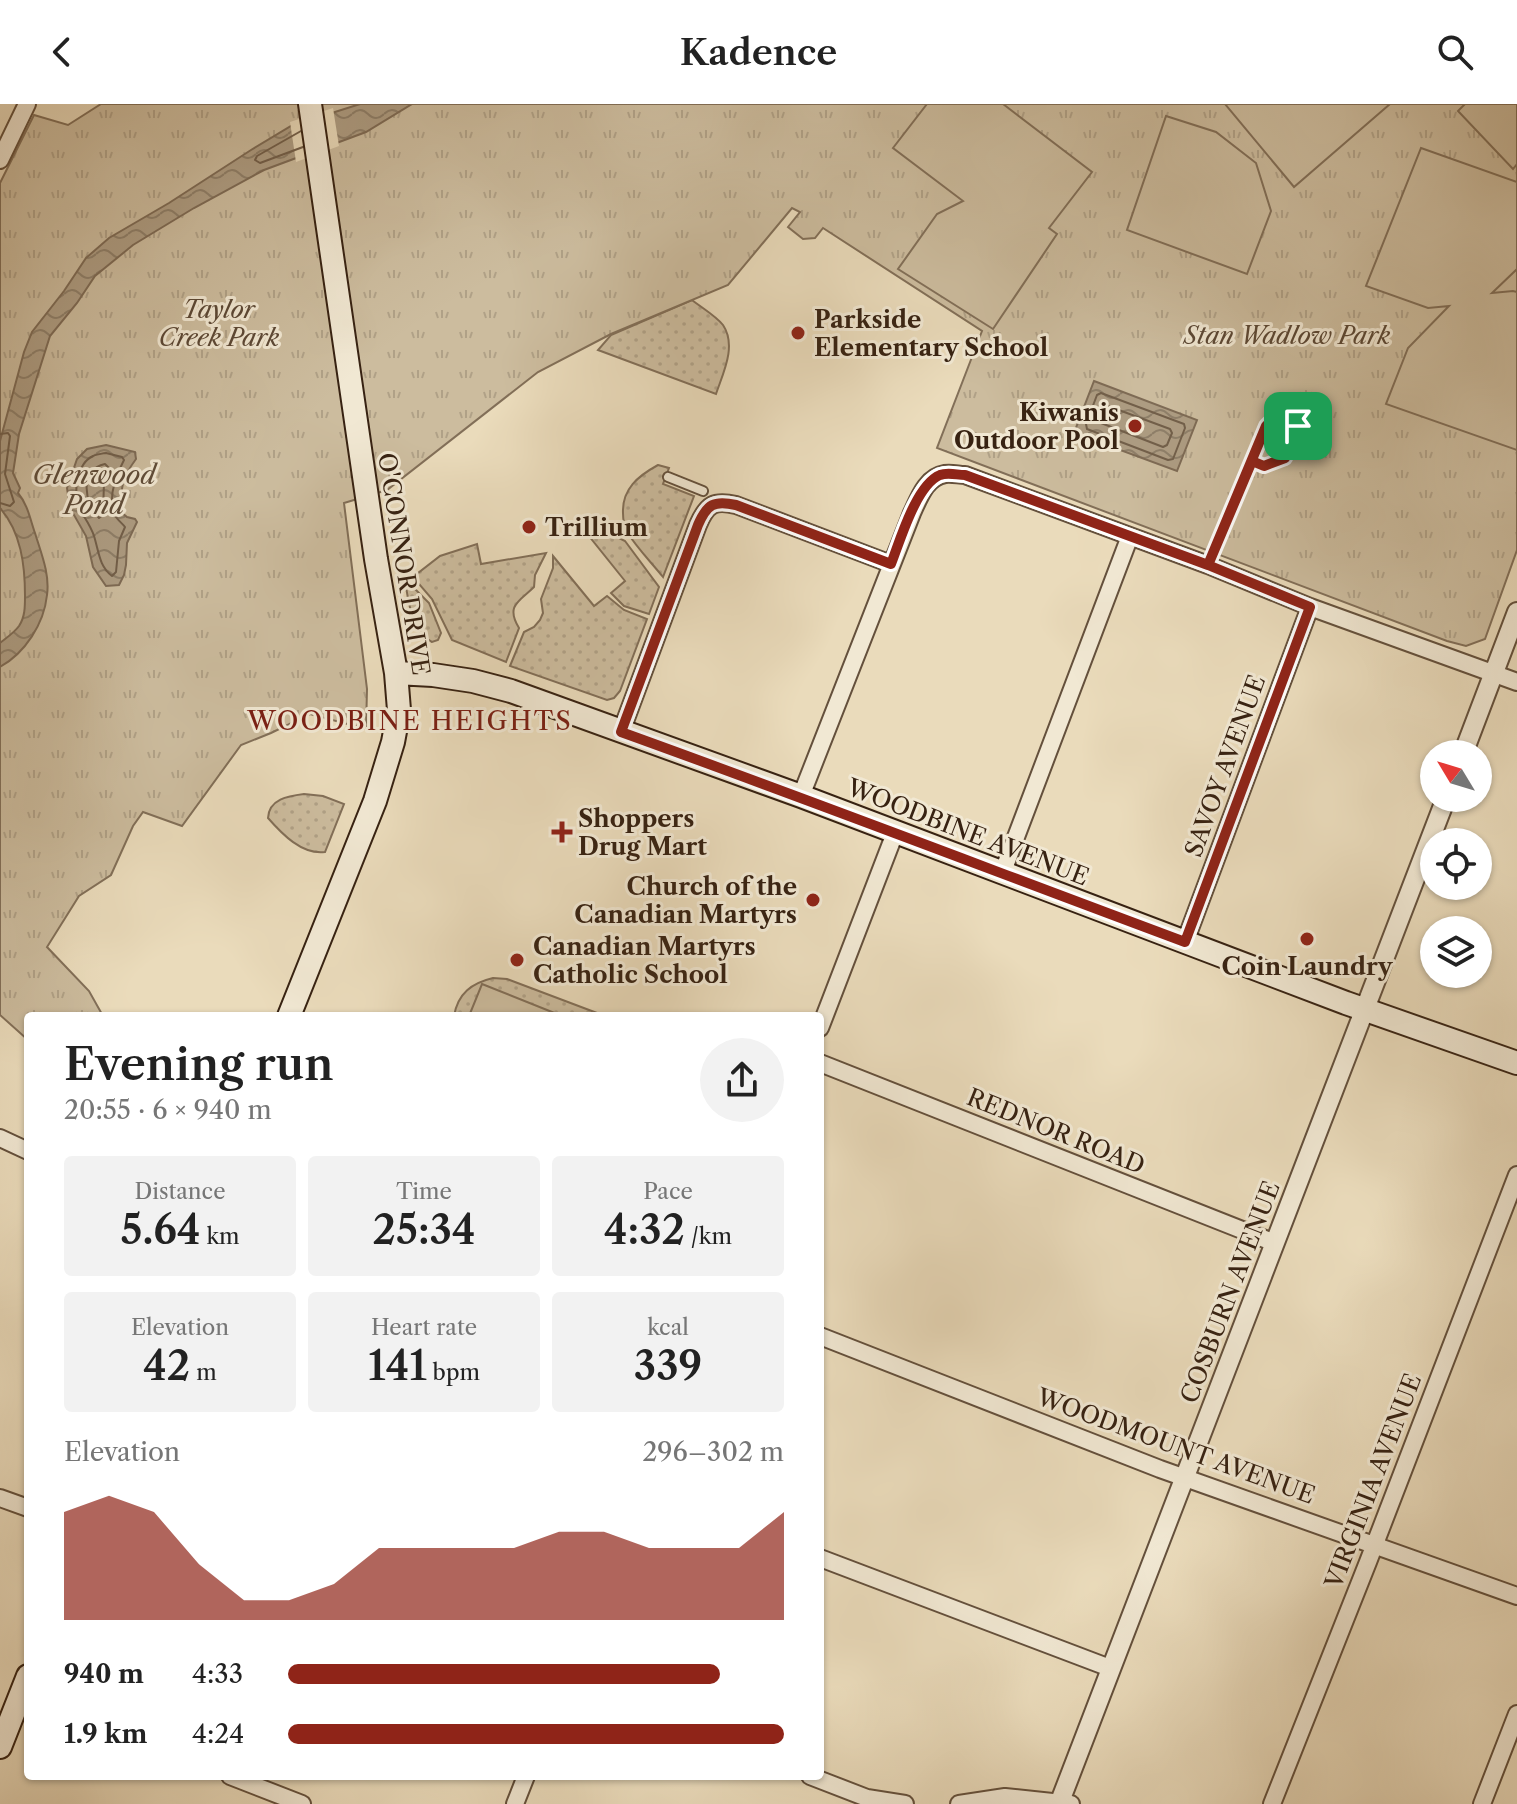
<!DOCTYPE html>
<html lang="en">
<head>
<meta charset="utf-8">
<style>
  body { margin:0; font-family:"Libre Caslon Text",serif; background:#f2f2f2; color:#222; height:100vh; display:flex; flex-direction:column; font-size:30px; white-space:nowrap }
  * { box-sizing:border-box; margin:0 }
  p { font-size:26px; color:#767676 }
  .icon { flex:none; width:44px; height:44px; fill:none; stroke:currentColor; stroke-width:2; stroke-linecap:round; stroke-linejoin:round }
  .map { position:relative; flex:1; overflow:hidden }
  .details { position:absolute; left:24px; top:908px; width:800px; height:768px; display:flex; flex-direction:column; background:#fff; border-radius:8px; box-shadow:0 2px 6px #0004 }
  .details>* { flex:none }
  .needle { width:52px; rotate:308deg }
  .fabs { position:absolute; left:1420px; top:636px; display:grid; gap:16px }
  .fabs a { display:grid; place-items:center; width:72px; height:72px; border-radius:50%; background:#fff; box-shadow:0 2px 6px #0004; font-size:40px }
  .pin { position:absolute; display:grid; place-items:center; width:68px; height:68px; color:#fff; margin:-34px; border-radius:16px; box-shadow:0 4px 12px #0006 }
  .round { display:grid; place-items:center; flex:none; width:84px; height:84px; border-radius:42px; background:#f2f2f2 }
  .summary { display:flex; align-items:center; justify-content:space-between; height:136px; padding:0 40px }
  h1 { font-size:44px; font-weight:600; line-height:60px }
  .metrics { display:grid; grid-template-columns:repeat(3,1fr); gap:12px; height:136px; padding:8px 40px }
  .metrics div { display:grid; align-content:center; border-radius:8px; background:#f2f2f2; text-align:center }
  .metrics b { font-size:40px; font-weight:600 }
  .metrics small { font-size:22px; font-weight:400 }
  .metrics p { font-size:22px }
  .chart { height:224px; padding:16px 40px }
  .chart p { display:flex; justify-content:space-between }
  .chart svg { width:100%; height:144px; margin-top:8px; fill:#8f2418; opacity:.7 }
  ul { padding:0 40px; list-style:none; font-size:26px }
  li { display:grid; grid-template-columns:128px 96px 1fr; align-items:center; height:60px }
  li i { height:20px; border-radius:10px; background:#8f2418 }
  header { display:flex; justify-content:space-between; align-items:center; height:104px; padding:0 40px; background:#fff; font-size:36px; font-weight:600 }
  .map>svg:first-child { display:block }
  .grass { fill:url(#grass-dots); stroke:#826f58; stroke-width:2 }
  .park { fill:url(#park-tufts); stroke:#826f58; stroke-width:2 }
  .pitch { fill:#ccbc9e; stroke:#826f58; stroke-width:2 }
  .water { fill:url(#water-waves); stroke:#7e6b55; stroke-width:2 }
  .pier { fill:#eadbbb }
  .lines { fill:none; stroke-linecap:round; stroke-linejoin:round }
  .shore { stroke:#725f4a; stroke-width:2 }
  .service-casing { stroke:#64503c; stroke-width:12 }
  .minor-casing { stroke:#64503c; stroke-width:20 }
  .tertiary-casing { stroke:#64503c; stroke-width:22 }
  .secondary-casing { stroke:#372212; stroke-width:26 }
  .service { stroke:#f1e8d3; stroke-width:8 }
  .minor { stroke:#f1e8d3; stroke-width:16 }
  .tertiary { stroke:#f1e8d3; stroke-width:18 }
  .secondary { stroke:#f1e8d3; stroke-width:22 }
  .route-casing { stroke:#fff; stroke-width:16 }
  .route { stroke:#8f2418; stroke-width:10 }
  .poi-dot { fill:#8f2418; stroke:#f1e8d3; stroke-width:3 }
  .labels { text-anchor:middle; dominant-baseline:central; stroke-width:6; stroke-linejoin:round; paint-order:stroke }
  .park-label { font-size:24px; font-style:italic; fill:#5c4835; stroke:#f1e8d3 }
  .poi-label { font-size:24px; font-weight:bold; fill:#372212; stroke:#f1e8d3; text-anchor:start }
  .street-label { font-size:24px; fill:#372212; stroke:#f1e8d3 }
  .water-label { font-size:26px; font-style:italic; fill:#604d39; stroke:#f1e8d3 }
  .neighbourhood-label { font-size:26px; letter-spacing:2px; fill:#7a1f14; stroke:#f1e8d3 }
</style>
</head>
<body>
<header><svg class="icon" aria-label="back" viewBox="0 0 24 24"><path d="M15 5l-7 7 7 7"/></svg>Kadence<svg class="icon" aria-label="search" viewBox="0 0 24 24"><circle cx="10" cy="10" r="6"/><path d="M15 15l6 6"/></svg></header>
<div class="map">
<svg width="1517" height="1700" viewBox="0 0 1517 1700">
  <defs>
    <pattern id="grass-dots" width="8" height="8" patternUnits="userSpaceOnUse" patternTransform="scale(2)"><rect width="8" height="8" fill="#ccbc9e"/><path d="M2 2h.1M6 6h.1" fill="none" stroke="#b0a187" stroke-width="1.8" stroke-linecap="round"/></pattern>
    <pattern id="park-tufts" width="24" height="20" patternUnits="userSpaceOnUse" patternTransform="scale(2)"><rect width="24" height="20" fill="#ccbc9e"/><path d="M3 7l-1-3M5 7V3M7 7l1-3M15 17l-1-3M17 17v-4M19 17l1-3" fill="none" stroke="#b0a187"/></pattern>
    <pattern id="water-waves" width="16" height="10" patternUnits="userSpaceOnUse" patternTransform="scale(2)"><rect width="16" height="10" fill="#ad9c82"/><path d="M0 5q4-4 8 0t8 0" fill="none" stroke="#8e7f69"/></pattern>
  </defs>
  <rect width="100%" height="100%" fill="#eadbbb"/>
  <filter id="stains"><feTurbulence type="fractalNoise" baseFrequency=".0025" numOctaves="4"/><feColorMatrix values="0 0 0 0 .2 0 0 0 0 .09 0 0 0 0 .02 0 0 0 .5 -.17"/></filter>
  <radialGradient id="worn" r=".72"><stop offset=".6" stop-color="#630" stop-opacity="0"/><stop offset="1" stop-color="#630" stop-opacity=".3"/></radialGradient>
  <path class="grass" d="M692,196C702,204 716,212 723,221C737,242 723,269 716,290L598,246L611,231Z
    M658,361L669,364L663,380L694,392L663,473C651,458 637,444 627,428C624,422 623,416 623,409C622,385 638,372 658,361Z
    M585,427L613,431L625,437L659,483L649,510L624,502L611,489L625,477Z
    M477,440L481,460L546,449L535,471L534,483C520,497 505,501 519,524L506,558L452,536L432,495L413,473L440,452Z
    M553,452L594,502L607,492L624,506L647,515L620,587L614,594L607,596L510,562L524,528L534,523L540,516L543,509L541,495L553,464Z
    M410,480L429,499L441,529L438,536L432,538C413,529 409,501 406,483Z
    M304,690L323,692L344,700L325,748C302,751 282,730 268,714C269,695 288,692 304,690Z
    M493,874L507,875L605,912H454C458,889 472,879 493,874Z"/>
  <path class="park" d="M101,0H1517V446L1485,535L1466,542L1447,537L937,344L982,227L823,124L815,134L803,135L788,123L800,108L792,104L728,181L611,230L538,268L387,386L344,399L367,585L366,625L310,610L271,629L241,641L182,722L143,708L133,722L111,771L79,792L47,843L89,887L103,912H28V936L0,911V79L34,11L68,21Z"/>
  <path class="pitch" d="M927,0H1003L1092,68L1049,124L1057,130L993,225L898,165L937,110L963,97L893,44Z
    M1225,0H1390L1294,83Z
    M1465,0H1517V60L1513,65L1458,7Z
    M1166,12L1216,28L1256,59L1271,107L1247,170L1127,126Z
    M1421,44L1517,78V165L1492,189L1513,187L1517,188V346L1386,300L1408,244L1449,202L1428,204L1366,182Z
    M482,880L562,912H469Z"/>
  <path class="water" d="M360,0H412L366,28L264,66L194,104L133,141L95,172L77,199L50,232L19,330L13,369L20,384L18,389C28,401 30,415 35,429C41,449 50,470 47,491C44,520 25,549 0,563V539C6,534 14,529 19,522C25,513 25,503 25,492C25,461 21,428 0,404V337L24,248L32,228L64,187L86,154L109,134L169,99L251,46L291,22Z
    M1094,277L1197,316L1177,367L1074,329Z
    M106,341L135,348L136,355C121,375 121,384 121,408L127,413L135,415L137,418L127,439L126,461L124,471L119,481L106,482L93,463L86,432L70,404L67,384L77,355L87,345Z"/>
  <path class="pier" d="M333,4L339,42L296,58L290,18Z"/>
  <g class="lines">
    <path class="shore" d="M301,27L257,52L255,56L260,59L303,43
      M1101,289L1184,320L1185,324L1173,355L1168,356L1087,325L1086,320L1097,291Z
      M1108,302L1170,325L1172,329L1167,341L1163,343L1101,319L1099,315L1103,304Z
      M0,330L8,329L10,332L5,370L14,398L10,402L0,399
      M106,349L122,353L124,356C116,371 109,390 113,408C115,414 122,419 125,423L119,437L116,468L112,472C99,462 99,448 94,432C91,422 84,413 79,404C73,389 77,359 93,352C94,351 105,349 106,349Z
      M105,360L109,364L104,378L103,411L99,414C84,400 79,365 105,360Z"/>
    <g class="service-casing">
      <path id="service" d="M668,373L703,387
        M1208,461L1266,322L1274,314L1287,313L1298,322L1293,338L1285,354L1264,362L1252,357"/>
    </g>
    <g class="minor-casing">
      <path id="minor" d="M0,56L27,0
        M621,628L698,421C707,400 714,396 736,401L891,460
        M801,692L912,409C919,394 926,373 945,370C952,369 959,371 965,371L1208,461L1310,503L1517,578
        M1002,770L1130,432
        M1185,838L1310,503
        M820,924L895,729
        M820,959L1275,1139
        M0,1034L28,1047
        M820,1232L1160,1365L1517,1492
        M0,1394L28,1404
        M820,1454L1110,1564
        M230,1672L302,1700
        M810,1672L867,1694L905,1700
        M515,1700L526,1672
        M959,1700L1005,1693L1071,1700
        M1272,1700L1368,1458L1517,1071
        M1482,1700L1517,1610"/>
    </g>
    <g class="tertiary-casing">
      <path id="tertiary" d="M1463,650L1517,508
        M1059,1700L1446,694"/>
    </g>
    <g class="secondary-casing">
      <path id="secondary" d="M396,569L433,571L473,577L511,587L801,692L1346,899L1517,959
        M289,912L375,697L393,638L399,606L396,569L376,455L310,0
        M0,1643L28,1572"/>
    </g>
    <use href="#service" class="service"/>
    <use href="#minor" class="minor"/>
    <use href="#tertiary" class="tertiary"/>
    <use href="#secondary" class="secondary"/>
  </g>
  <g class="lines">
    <g class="route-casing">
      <path id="route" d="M1298,322L1293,338L1285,354L1264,362L1252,357L1208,461L965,371C957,371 948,368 940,371C916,381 900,437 891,460L736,401C714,396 707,400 698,421L621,628C810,696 997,768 1185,838L1310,503L1208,461L1266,322L1274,314L1287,313L1298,322"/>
    </g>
    <use href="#route" class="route"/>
  </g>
  <g class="poi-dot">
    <circle cx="798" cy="229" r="8"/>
    <circle cx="1135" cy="322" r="8"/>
    <circle cx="529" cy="423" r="8"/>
    <path d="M558 716h8v8h8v8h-8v8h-8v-8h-8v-8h8z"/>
    <circle cx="813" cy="796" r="8"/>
    <circle cx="1307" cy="835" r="8"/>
    <circle cx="517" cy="856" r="8"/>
  </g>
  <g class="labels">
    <g class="park-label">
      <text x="219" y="205">Taylor<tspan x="219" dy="28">Creek Park</tspan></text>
      <text x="1287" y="231">Stan Wadlow Park</text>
    </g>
    <g class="poi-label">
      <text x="814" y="215">Parkside<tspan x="814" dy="28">Elementary School</tspan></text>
      <text x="1119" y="308" text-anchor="end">Kiwanis<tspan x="1119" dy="28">Outdoor Pool</tspan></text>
      <text x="545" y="423">Trillium</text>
      <text x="578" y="714">Shoppers<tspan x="578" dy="28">Drug Mart</tspan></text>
      <text x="797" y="782" text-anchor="end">Church of the<tspan x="797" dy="28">Canadian Martyrs</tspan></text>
      <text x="533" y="842">Canadian Martyrs<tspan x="533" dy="28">Catholic School</tspan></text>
      <text x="1307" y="862" text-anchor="middle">Coin Laundry</text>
    </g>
    <g class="street-label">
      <text transform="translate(404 460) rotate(81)">O'CONNOR DRIVE</text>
      <text transform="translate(1225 662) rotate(-70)">SAVOY AVENUE</text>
      <text transform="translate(968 728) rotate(21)">WOODBINE AVENUE</text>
      <text transform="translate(1056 1027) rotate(22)">REDNOR ROAD</text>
      <text transform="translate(1230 1188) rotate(-69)">COSBURN AVENUE</text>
      <text transform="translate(1176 1342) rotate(20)">WOODMOUNT AVENUE</text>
      <text transform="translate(1373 1377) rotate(-69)">VIRGINIA AVENUE</text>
    </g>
    <g class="water-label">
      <text x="94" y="371">Glenwood<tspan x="94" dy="30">Pond</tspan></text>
    </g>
    <g class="neighbourhood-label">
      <text x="410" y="617">WOODBINE HEIGHTS</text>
    </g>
  </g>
  <rect width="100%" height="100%" filter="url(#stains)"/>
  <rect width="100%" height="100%" fill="url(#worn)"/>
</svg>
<div class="fabs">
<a><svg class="needle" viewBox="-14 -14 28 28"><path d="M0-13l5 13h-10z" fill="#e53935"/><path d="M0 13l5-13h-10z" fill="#767676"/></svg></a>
<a><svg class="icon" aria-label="locate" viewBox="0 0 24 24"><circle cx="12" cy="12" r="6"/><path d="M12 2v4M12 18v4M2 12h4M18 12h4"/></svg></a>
<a><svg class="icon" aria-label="layers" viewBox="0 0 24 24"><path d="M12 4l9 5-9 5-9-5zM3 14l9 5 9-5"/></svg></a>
</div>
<div class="pin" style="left:1298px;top:322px;background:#1e9e55"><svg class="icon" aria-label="arrive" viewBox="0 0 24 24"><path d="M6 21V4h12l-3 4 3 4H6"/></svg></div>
<section class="details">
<div class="summary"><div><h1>Evening run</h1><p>20:55 · 6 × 940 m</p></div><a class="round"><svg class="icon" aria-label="share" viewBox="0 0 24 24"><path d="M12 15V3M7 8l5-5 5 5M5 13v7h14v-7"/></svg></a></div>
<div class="metrics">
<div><p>Distance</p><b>5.64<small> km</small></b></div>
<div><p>Time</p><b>25:34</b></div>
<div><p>Pace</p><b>4:32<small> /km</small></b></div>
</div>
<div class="metrics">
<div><p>Elevation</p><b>42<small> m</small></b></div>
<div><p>Heart rate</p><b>141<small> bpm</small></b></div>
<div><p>kcal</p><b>339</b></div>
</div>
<div class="chart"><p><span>Elevation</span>296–302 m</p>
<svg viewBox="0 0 160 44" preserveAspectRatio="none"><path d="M0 44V11L10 6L20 11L30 27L40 38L50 38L60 33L70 22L80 22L90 22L100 22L110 17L120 17L130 22L140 22L150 22L160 11V44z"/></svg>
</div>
<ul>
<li><b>940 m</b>4:33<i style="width:87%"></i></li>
<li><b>1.9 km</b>4:24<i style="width:100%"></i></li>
</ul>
</section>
</div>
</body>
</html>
